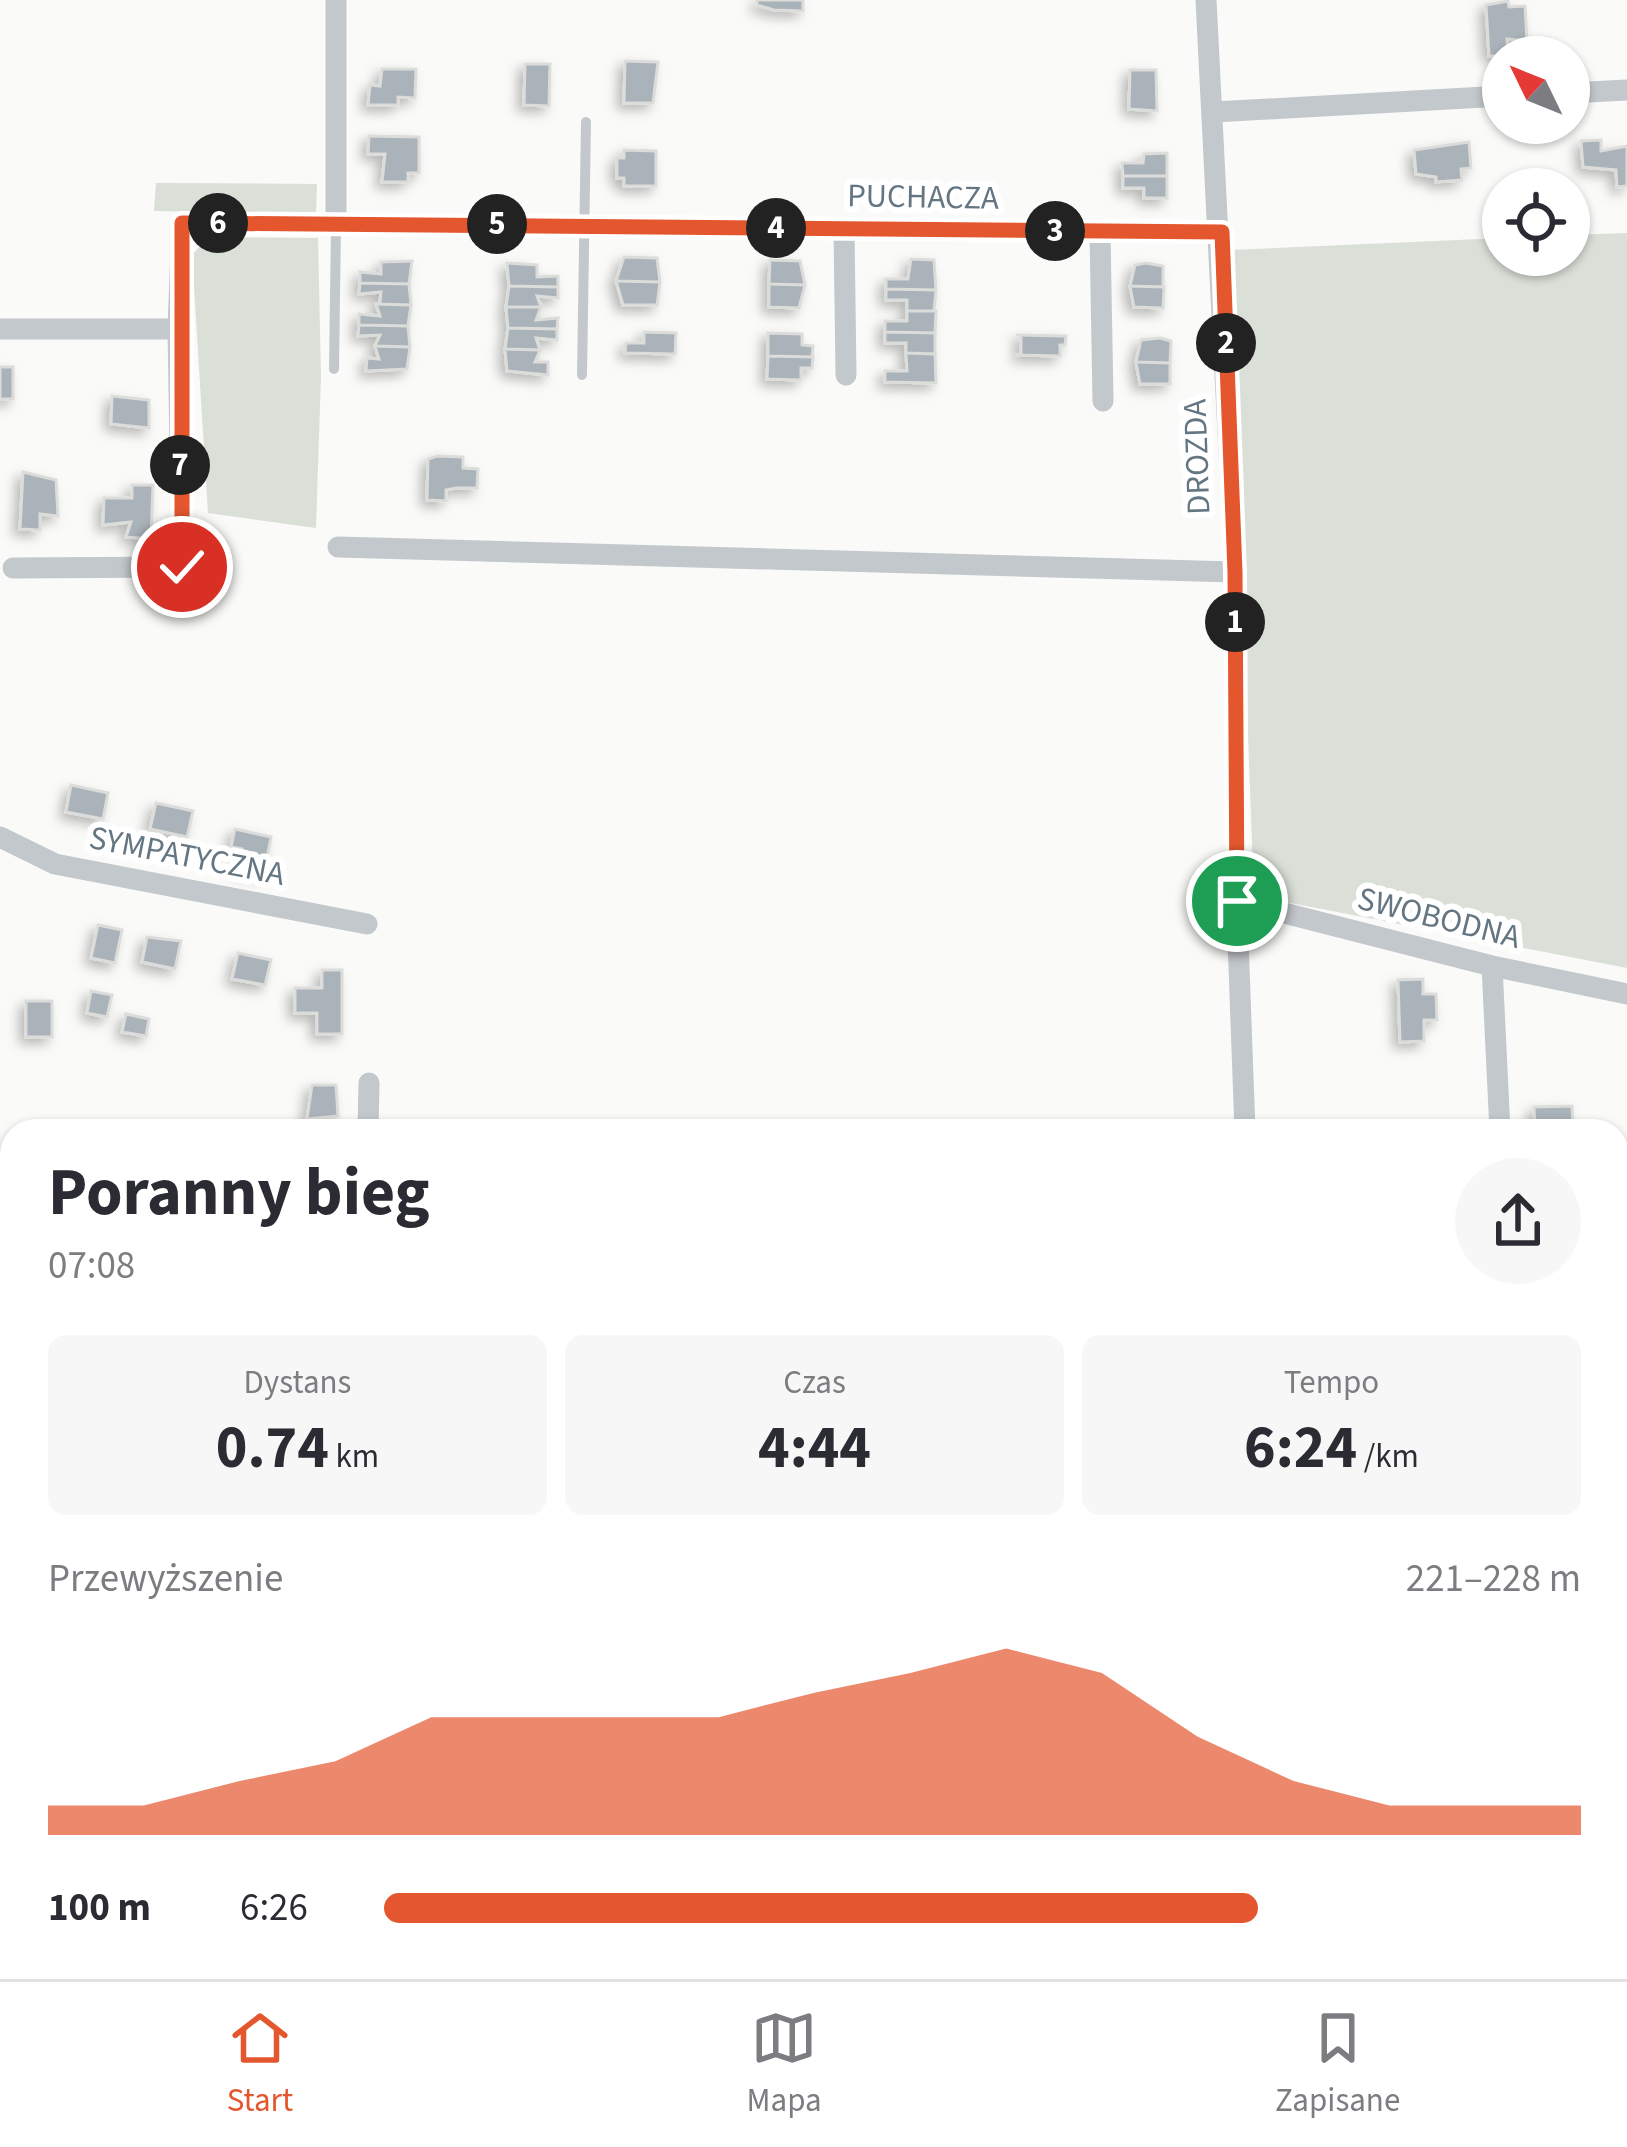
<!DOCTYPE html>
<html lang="pl">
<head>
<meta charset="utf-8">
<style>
  body { margin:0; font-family:"Source Sans 3",sans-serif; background:#f7f7f7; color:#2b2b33; height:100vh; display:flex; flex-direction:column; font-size:45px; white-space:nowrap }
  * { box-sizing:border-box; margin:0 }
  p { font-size:39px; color:#7c7c81 }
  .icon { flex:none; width:66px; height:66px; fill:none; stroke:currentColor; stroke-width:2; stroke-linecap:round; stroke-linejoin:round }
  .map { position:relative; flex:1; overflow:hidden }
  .drawer { position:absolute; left:0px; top:1119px; width:1629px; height:861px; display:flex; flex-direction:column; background:#fff; border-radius:36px 36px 0 0; box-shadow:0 3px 9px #0004 }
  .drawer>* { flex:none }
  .needle { width:78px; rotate:313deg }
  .buttons { position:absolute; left:1482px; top:36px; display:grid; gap:24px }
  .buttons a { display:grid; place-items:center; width:108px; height:108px; border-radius:50%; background:#fff; box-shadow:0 3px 9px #0004; font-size:60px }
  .pin { position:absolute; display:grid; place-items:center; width:102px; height:102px; color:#fff; margin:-51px; border:6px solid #fff; border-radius:50%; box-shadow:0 3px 12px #0007 }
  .km { position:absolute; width:60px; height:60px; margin:-30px; border-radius:50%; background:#222; color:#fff; font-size:33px; line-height:60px; text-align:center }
  .round { display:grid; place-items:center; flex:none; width:126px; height:126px; border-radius:63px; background:#f7f7f7 }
  .overview { display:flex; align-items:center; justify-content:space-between; height:204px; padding:0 48px }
  h1 { font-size:66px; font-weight:700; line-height:90px }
  .figures { display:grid; grid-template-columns:repeat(3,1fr); gap:18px; height:204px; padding:12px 48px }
  .figures div { display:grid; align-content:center; border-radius:18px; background:#f7f7f7; text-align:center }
  .figures b { font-size:60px; font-weight:700 }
  .figures small { font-size:33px; font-weight:400 }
  .figures p { font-size:33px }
  .chart { height:336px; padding:24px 48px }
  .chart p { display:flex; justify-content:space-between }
  .chart svg { width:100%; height:216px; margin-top:12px; fill:#e4572e; opacity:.7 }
  ul { padding:0 48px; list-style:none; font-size:39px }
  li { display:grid; grid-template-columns:192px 144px 1fr; align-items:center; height:90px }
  li i { height:30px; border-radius:15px; background:#e4572e }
  .menu { display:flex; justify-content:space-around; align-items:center; height:168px; border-top:3px solid #e1e1e2; background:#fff; font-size:33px; color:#7c7c81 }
  .menu a { display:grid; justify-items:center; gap:6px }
  .menu .on { color:#e4572e }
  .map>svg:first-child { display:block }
  .green { fill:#dadfd7 }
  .building { fill:#aab3b9; stroke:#dcdcda; stroke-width:3; filter:url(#shadow) }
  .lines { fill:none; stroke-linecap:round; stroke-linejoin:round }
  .lane { stroke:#c3c8cc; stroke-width:10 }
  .street { stroke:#c3c8cc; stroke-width:21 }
  .route-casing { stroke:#fff; stroke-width:24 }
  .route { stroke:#e4572e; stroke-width:15 }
  .labels { text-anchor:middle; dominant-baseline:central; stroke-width:12; stroke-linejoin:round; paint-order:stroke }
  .street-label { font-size:33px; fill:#657683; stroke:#fff }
</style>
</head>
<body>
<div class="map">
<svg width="1627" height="1979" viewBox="0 0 1627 1979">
  <defs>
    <filter id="shadow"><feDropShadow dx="-5.5" dy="5.5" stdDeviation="6" flood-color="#0004"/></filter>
  </defs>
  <rect width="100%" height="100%" fill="#fafaf8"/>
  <path class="green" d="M156,183L317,184L316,214L154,211Z
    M1627,233V968L1254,896L1230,250L1503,238V255H1569V235Z
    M208,237L318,238L321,375L316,528L208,513L192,255Z"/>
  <path class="building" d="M757,0H803V11L774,10L757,5Z
    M1508,1L1509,7L1525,6L1527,41L1507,39L1508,56H1489L1486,5Z
    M625,61L658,62L653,103H624Z
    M525,64H550L549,106L524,105Z
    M382,69H416L415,98L398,97V105H368L370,85L380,86Z
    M1130,70H1156L1157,111L1129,109Z
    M369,136L419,137V173H408V182H382L385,154H368Z
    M1601,140V151L1627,146V186L1617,187L1616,170L1583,167L1581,141Z
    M1469,142L1471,168L1461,169L1462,180L1436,182V177L1416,174L1414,150Z
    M624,150L656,151V186H624V178H617V158H624Z
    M1167,153V176H1123L1122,163H1143L1144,154Z
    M1123,176H1167V198H1144V188H1123Z
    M624,257L657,258L660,282L616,281Z
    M911,259L934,260L936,290L886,289V279H908Z
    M770,260L800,261L805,285L769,284Z
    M412,261L409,284L360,283V272L381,274V262Z
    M507,263L537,265V277L558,276V287L509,286Z
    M1146,263L1163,266V287L1130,286L1135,265Z
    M616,281L660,282L657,305H623Z
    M360,283L409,284L411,305L376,304L380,303L381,292L359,294Z
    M769,284L805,285L799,308L769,307Z
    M509,286L558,287V298L537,296L541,307H506Z
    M1130,286L1164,287L1163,308L1134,307Z
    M886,289L936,290L934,311H907V300H886Z
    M376,304L411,305L408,326L359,325V314L380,316Z
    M506,307H541L536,320L558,318L557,329L508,328Z
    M907,311H936L935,333L885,332V321H907Z
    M359,325L408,326L410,347L375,346L380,335L358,336Z
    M508,328L557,329V340L536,338L540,350L505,349Z
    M644,332L676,333L675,354L625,353L626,343H644Z
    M885,332L935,333V354L906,353V343H885Z
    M768,333L802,334V345L813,346L812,357L768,356Z
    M1016,335L1066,336L1065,345H1060V356L1015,355H1021V335Z
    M1160,338L1171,341L1170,363L1136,362L1141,340Z
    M375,346L410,347L407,369L366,371L367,358L379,359Z
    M505,349L540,350L535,362H548V375L507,371Z
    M906,353L935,354L936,383L885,382V371H907Z
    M768,356L813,357L812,368H801V380L767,379Z
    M1136,362L1170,363V384H1140Z
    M0,367H13V399H0Z
    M112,396L149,400V428L111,424Z
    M437,456L463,457V468L478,469L477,488H456L446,490V501L427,500L428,459Z
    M23,472L56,480L58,516L40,514V530L20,529Z
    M132,485H153L151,539L126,537L131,522L103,525L104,498H132Z
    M71,785L108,793L103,819L66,812Z
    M156,803L193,811L187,837L150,829Z
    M235,829L271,837L264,874L237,868L242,849L231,847Z
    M98,925L122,930L115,963L91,958Z
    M147,937L181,941L175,969L142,962Z
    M238,953L271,960L265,985L232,979Z
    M322,970H342V1034H317V1013H295V988H322Z
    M1423,979V994H1436L1437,1020H1424V1041L1400,1042L1398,980Z
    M91,991L112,995L107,1017L87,1013Z
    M26,1001H52V1037H26Z
    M126,1014L149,1019L146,1036L122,1032Z
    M312,1085H336L338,1116L307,1119Z
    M1572,1106L1573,1127L1578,1131L1535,1129L1534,1107Z"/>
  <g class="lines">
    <path class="lane" d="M334,369L336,226
      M582,375L586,122"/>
    <path class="street" d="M336,0V222
      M1206,0L1235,572L1237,912L1245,1131
      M1569,93L1627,90
      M1214,112L1503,96
      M844,229L846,375
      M1100,232L1103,401
      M0,329H178L182,223L1221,232
      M338,547L1235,572
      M13,568L182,567L178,329
      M0,837L55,864L367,924
      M1237,901L1492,966L1627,994
      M1492,966L1500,1131
      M368,1131L369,1083
      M1617,1638H1627
      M0,1689L12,1691
      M1617,1902L1627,1903
      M1290,1968L1291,1979"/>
  </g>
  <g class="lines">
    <g class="route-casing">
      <path id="route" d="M182,567V223L1222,232L1235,572L1237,901"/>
    </g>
    <use href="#route" class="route"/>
  </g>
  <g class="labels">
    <g class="street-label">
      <text transform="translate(923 197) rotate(1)">PUCHACZA</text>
      <text transform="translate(1197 457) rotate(-92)">DROZDA</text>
      <text transform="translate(187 856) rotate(11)">SYMPATYCZNA</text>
      <text transform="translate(1439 918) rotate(14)">SWOBODNA</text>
    </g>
  </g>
</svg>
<div class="buttons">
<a><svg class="needle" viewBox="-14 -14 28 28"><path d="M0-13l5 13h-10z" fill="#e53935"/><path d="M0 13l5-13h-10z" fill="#7c7c81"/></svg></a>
<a><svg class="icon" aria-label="locate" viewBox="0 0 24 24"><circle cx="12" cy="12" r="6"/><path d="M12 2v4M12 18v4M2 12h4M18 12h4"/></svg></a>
</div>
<div class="pin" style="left:1237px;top:901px;background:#1e9e55"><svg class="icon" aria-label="arrive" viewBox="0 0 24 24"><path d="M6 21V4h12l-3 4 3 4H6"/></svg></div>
<div class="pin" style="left:182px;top:567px;background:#d93025"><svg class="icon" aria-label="check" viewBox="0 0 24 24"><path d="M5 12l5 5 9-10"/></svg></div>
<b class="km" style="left:1235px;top:622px">1</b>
<b class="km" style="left:1226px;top:343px">2</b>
<b class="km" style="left:1055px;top:231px">3</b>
<b class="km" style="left:776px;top:228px">4</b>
<b class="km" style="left:497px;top:224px">5</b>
<b class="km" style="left:218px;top:223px">6</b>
<b class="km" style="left:180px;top:465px">7</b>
<section class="drawer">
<div class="overview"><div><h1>Poranny bieg</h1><p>07:08</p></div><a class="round"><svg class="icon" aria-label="share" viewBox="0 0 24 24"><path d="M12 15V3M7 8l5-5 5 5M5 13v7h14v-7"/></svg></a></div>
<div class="figures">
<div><p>Dystans</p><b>0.74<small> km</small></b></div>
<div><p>Czas</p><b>4:44</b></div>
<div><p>Tempo</p><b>6:24<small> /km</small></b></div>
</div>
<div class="chart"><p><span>Przewyższenie</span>221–228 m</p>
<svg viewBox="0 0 160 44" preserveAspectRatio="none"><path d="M0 44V38L10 38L20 33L30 29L40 20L50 20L60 20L70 20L80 15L90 11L100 6L110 11L120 24L130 33L140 38L150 38L160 38V44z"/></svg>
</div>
<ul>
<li><b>100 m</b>6:26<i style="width:73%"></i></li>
</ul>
</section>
</div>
<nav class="menu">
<a class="on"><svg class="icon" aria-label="home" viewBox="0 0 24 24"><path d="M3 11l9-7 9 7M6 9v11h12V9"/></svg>Start</a>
<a><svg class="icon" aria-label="map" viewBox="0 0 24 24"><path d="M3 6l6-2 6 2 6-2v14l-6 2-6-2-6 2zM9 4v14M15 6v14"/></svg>Mapa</a>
<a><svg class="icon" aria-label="saved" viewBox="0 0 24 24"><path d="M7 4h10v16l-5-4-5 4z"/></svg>Zapisane</a>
</nav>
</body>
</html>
